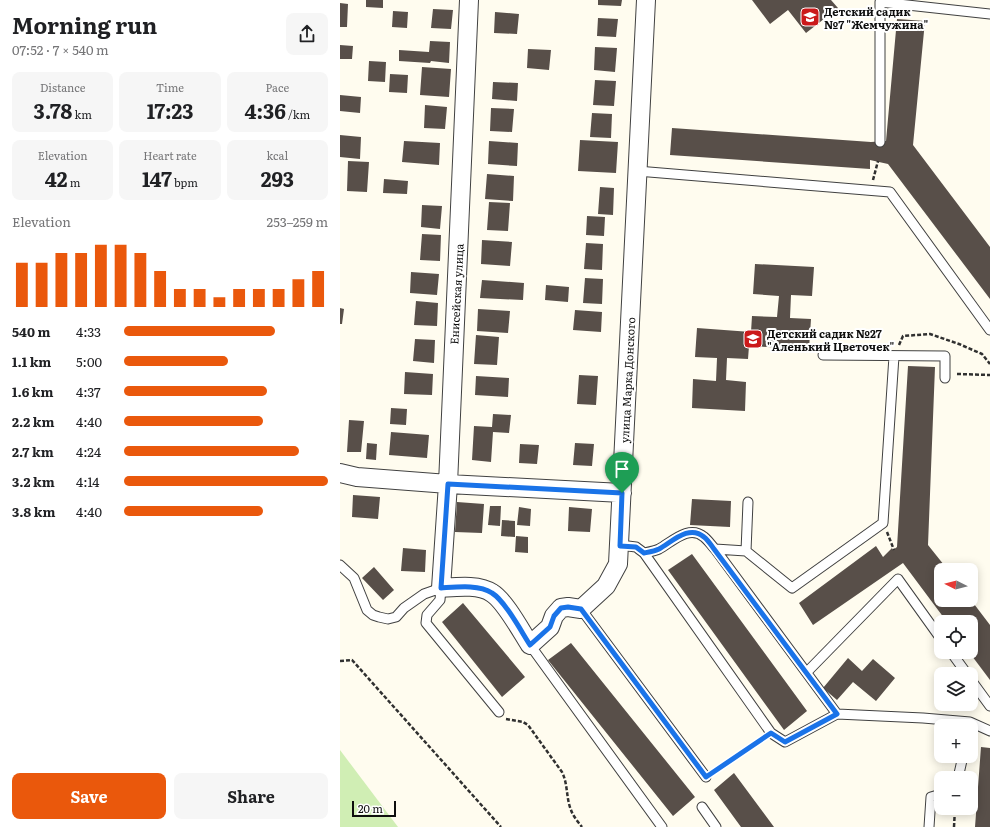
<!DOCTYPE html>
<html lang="en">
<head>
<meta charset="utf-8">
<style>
  body { margin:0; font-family:Literata,serif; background:#f6f6f6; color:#202124; height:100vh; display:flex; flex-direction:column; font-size:15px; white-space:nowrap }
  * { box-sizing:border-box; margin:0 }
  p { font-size:13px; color:#757577 }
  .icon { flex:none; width:22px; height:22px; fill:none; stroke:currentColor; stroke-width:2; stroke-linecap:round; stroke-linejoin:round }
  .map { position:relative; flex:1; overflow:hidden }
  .sheet { display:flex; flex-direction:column; background:#fff; width:340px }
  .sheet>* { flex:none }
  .needle { width:26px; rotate:276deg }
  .controls { position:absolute; left:594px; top:563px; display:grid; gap:8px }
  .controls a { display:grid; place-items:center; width:44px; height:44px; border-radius:8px; background:#fff; box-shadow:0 2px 10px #0003; font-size:20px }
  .scale { position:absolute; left:12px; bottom:10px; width:44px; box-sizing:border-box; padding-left:4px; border:2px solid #0e0e0e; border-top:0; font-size:11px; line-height:14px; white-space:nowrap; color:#0e0e0e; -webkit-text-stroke:3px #fff; paint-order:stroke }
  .pin { position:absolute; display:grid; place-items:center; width:34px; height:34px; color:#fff; margin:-41px -17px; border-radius:50% 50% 50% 0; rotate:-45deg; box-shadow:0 0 4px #0007 }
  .pin .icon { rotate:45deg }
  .round { display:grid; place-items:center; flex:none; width:42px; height:42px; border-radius:8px; background:#f6f6f6 }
  .head { display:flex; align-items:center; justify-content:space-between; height:68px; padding:0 12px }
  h1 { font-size:22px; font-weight:700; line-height:30px }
  .figures { display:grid; grid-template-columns:repeat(3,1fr); gap:6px; height:68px; padding:4px 12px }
  .figures div { display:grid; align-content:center; border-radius:8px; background:#f6f6f6; text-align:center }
  .figures b { font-size:20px; font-weight:700 }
  .figures small { font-size:11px; font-weight:400 }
  .figures p { font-size:11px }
  .chart { height:112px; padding:8px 12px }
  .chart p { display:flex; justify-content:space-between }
  .chart svg { width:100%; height:72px; margin-top:4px; stroke:#ea580c; stroke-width:6 }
  .action { display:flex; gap:8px; margin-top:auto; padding:8px 12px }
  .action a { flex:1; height:46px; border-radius:8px; background:#ea580c; color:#fff; font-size:16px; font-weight:700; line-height:46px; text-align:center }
  .action a+a { background:#f6f6f6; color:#202124 }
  ul { padding:0 12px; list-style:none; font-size:13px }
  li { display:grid; grid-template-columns:64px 48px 1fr; align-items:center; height:30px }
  li i { height:10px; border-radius:5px; background:#ea580c }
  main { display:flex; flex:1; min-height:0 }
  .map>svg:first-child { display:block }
  .green { fill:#d0eeb4 }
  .building { fill:#584f49 }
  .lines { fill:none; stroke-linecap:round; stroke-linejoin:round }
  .lane-casing { stroke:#414141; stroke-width:11 }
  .street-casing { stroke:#414141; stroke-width:20 }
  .path { stroke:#303030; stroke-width:2.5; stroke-dasharray:4 2; stroke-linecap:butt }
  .lane { stroke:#fff; stroke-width:9 }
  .street { stroke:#fff; stroke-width:18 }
  .route-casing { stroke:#fff; stroke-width:8 }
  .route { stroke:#1a73e8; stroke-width:5 }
  .labels { text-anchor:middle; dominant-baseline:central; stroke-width:4; stroke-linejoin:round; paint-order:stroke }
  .poi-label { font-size:11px; font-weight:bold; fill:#0e0e0e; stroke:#fff; text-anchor:start }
  .street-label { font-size:11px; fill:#0e0e0e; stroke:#fff }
</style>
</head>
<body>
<main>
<section class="sheet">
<div class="head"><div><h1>Morning run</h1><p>07:52 · 7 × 540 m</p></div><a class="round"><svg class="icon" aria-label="share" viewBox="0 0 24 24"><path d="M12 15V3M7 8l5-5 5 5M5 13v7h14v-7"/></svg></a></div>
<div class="figures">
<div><p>Distance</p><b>3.78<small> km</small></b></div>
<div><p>Time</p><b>17:23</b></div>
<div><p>Pace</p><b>4:36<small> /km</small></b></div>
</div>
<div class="figures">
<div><p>Elevation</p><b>42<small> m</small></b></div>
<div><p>Heart rate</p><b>147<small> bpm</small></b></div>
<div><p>kcal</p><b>293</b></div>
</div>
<div class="chart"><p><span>Elevation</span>253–259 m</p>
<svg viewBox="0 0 160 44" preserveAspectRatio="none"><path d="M5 44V17M15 44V17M25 44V11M35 44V11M45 44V6M55 44V6M65 44V11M75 44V22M85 44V33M95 44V33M105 44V38M115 44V33M125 44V33M135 44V33M145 44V27M155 44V22"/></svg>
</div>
<ul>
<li><b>540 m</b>4:33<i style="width:74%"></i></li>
<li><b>1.1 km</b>5:00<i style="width:51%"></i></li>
<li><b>1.6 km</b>4:37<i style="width:70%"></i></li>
<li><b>2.2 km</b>4:40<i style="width:68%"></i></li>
<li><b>2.7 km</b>4:24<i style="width:86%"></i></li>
<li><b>3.2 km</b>4:14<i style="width:100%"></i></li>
<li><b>3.8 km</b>4:40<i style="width:68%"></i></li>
</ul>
<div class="action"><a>Save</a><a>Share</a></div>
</section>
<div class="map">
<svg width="650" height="827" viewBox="0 0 650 827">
  <rect width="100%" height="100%" fill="#fffcef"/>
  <path class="green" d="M0,750L58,827H0Z"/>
  <path class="building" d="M26,0H43V8L26,7Z
    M258,0H282L281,6L258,5Z
    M412,0H491L498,8L466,33L448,10L430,24Z
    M0,3L8,4L7,27H0Z
    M93,9L113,10L111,29L91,28Z
    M53,11L68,12L67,28L52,27Z
    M155,12L179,14L177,34L154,33Z
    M258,18L278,19L276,37L257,36Z
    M557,19L585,21L573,145L650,247V299L548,164L530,160V169L330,155L332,128L531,142L546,141Z
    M90,41L110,42L109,63L91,61L90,63L59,61V50L89,52Z
    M0,45L13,46L12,59H0Z
    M255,47L277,48L275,72L254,70Z
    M188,49L211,50L209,70L187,68Z
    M29,61L46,62L45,82L28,81Z
    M82,67L111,69L109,97L80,95Z
    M50,74L68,75L67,93L49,92Z
    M255,80L276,81L274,106L253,105Z
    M153,82L178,83L177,101L152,99Z
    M0,95L21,97L20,113L0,111Z
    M85,105L107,107L105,129L84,128Z
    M151,108L174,109L172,132L150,131Z
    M252,113L272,114L271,138L250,137Z
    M0,135L21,137L20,159L0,157Z
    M240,140L278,142L276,173L238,171Z
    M64,141L100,143L99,165L62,162Z
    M149,141L178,143L177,166L148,164Z
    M8,161L29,162L27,192L7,191Z
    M147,174L174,176L173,201L145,199Z
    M44,179L68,181L67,194L43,193Z
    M260,187L274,188L273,215L258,214Z
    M149,202L170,203L168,231L147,230Z
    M82,205L102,206L100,229L81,227Z
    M247,216L265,217L264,236L246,235Z
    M82,234L101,235L100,261L80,260Z
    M142,240L172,242L170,266L141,264Z
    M246,243L263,244L262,270L244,269Z
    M415,264L474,267L472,296L451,295L450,318L471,319L469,349L409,346L408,359L387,358L386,380L406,382L405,411L352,408L353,379L376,381L377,358L355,357L357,328L411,332L412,316L437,317L439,296L413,294Z
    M71,272L99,274L97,295L70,293Z
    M245,278L263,279L262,304L243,303Z
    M142,280L184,283L183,300L140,298Z
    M206,285L229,287L228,302L205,300Z
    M76,301L98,303L97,326L74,325Z
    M0,308L4,309L2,324H0Z
    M138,309L170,311L168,333L137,331Z
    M235,310L262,312L261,332L233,330Z
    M136,335L159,337L157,365L134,364Z
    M75,339L95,340L94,363L73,361Z
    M568,366L595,367L588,545L608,570H601V600H631L650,625V680L629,652H631V622H607L563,563L473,625L459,603L536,546L543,557L552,548L553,550L557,547Z
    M65,372L93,374L92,395L64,394Z
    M239,375L258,376L256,405L237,404Z
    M136,376L169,378L168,397L135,395Z
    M51,408L67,409L66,425L50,424Z
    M153,414L171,415L169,433L153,432L151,462L132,460L134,426L152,427Z
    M9,420L24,421L21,452H7Z
    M51,432L89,435L87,458L49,455Z
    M27,443L37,444L36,460L26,459Z
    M235,443L254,444L252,466L233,465Z
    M180,444L199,445L197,464L179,463Z
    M13,495L40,497L38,519L12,517Z
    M352,499L391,501L390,527L350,525Z
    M117,502L144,504L142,533L115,532Z
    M150,506H161L160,526L148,525Z
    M179,507L191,509L190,526L177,525Z
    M229,507L252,509L250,532L228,531Z
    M162,520L175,521V537L161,536Z
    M176,536L188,537V553L175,552Z
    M63,548L86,550L85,572L61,571Z
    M352,554L467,711L444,730L328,570Z
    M34,567L54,590L43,600L22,578Z
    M123,603L185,677L162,697L102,622Z
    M231,643L355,797L333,816L208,660Z
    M508,658L522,671L533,659L555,678L536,701L513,682L497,700L483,688Z
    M641,747L650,748V827H635Z
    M394,773L434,827H401L374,790Z"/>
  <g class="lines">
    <g class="lane-casing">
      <path id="lane" d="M540,142V2L650,14
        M297,171L550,192L650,330
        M483,355L605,356V378
        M280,545L296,547L304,553C309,552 315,551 319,549C332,542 349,524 364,537C368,540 371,545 375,549L497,714L583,718L630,722L650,731
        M375,549L406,551L408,502
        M406,551L452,588L543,523L554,356
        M304,553L431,733L445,742L497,714
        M0,565L14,578L27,610L33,615L39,617L48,619L56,617L64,608L84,594L101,588L100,600L87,615L86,623L159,712
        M241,609L366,777
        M190,645L322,827
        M611,652L627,674
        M467,672L558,579L601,639
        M631,680L650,706
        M618,778L623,756
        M362,807L376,827
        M589,827L591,797L601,794"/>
    </g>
    <g class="street-casing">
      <path id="street" d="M129,0L108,484L101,588C116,587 139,584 152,593C165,601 181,631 190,645L210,627L214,616L221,608L228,607L241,609L266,586L278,564L306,0
        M0,473L17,477L108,484L282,493"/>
    </g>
    <path class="path" d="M533,180L538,161
      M559,345L563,336L590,334L619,344L642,354L650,364
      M617,374L650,375
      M547,532L554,550
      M0,661L12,660L161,827
      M166,719L183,722L188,725L222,772C228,784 226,798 231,810C233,816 238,822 242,827
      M374,771L421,739
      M614,827L615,808"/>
    <use href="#lane" class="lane"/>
    <use href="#street" class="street"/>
  </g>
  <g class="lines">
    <g class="route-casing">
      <path id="route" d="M108,484L282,493L280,546L296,547L304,553C309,552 315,551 319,549C332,542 349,524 364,537C368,540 371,545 374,549L497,714L445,742L431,733L366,777L241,609L228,607L221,608L214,616L210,627L190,645C181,631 165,601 152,593C139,584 116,587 101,588Z"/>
    </g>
    <use href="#route" class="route"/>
  </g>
  <defs>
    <g id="school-square" transform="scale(1)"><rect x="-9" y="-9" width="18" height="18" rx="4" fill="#cb191a" stroke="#fff"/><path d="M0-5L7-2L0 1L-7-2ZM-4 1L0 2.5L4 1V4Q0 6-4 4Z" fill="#fff"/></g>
  </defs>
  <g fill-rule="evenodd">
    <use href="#school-square" x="470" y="17"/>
    <use href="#school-square" x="413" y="339"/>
  </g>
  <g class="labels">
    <g class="poi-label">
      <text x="484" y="11">Детский садик<tspan x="484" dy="13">№7 "Жемчужина"</tspan></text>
      <text x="427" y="333">Детский садик №27<tspan x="427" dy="13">"Аленький Цветочек"</tspan></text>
    </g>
    <g class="street-label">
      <text transform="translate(116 294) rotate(-87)">Енисейская улица</text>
      <text transform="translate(287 380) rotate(-87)">улица Марка Донского</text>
    </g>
  </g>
</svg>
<div class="controls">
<a><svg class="needle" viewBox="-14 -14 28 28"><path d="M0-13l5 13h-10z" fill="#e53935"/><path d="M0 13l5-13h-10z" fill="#757577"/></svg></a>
<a><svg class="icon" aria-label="locate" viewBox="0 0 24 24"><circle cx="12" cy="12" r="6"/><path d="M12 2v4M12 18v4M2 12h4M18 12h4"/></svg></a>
<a><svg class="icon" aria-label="layers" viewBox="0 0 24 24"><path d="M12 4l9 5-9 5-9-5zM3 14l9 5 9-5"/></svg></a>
<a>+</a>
<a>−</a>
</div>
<div class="scale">20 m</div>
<div class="pin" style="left:282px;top:493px;background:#1e9e55"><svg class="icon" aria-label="arrive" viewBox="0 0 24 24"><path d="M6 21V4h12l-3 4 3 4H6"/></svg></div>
</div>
</main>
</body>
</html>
